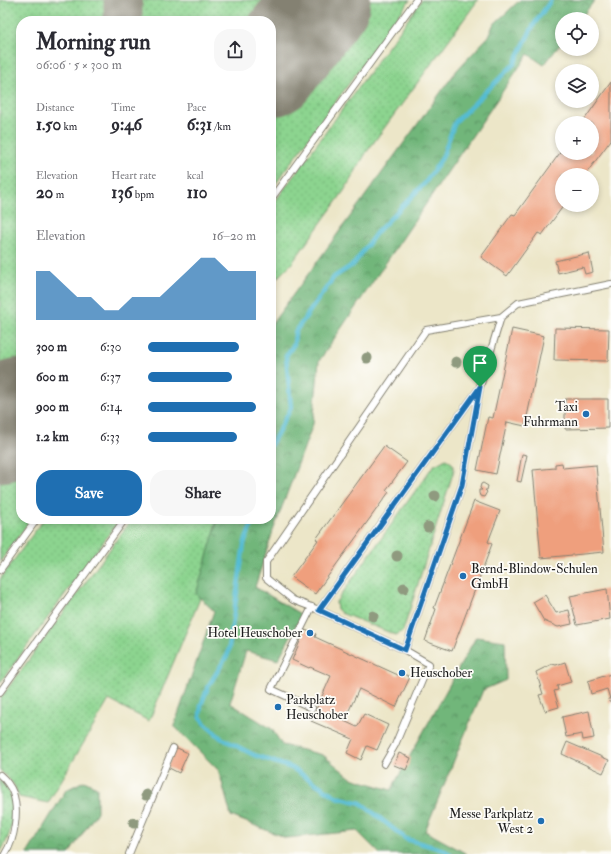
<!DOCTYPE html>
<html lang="en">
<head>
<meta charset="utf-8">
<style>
  body { margin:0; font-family:"IM FELL Double Pica",serif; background:#f7f7f7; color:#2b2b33; height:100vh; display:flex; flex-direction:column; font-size:15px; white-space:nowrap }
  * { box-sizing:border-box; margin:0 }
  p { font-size:13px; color:#7c7c81 }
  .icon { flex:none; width:22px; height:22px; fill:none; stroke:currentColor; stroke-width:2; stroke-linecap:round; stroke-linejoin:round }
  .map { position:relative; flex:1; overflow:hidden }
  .drawer { position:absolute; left:16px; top:16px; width:260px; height:508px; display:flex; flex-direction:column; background:#fff; border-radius:16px; box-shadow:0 2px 6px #0003 }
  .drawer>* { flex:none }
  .controls { position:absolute; left:555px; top:12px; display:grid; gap:8px }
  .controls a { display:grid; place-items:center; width:44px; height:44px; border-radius:50%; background:#fff; box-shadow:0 2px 6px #0003; font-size:20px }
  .pin { position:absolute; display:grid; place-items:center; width:34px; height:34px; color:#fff; margin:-41px -17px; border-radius:50% 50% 50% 0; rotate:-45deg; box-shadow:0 0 4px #0007 }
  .pin .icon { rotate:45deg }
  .round { display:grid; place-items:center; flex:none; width:42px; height:42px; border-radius:16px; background:#f7f7f7 }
  .headline { display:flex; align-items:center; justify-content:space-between; height:68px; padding:0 20px }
  h1 { font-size:22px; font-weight:700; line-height:30px }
  .stats { display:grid; grid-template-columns:repeat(3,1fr); gap:6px; height:68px; padding:4px 20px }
  .stats div { display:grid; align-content:center }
  .stats b { font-size:17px; font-weight:700 }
  .stats small { font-size:11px; font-weight:400 }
  .stats p { font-size:11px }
  .chart { height:112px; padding:8px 20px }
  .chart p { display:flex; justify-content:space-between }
  .chart svg { width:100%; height:72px; margin-top:4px; fill:#1f6fb2; opacity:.7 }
  .cta { display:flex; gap:8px; margin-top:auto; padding:8px 20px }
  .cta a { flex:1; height:46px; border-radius:16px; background:#1f6fb2; color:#fff; font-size:16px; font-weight:700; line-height:46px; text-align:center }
  .cta a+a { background:#f7f7f7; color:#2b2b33 }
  ul { padding:0 20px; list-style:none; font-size:13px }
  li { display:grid; grid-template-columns:64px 48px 1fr; align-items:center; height:30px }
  li i { height:10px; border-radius:5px; background:#1f6fb2 }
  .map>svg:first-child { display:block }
  .grass { fill:url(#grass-dots); stroke:#547856 }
  .forest { fill:url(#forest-crowns); stroke:#46694b }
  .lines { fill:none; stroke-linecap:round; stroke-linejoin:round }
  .stream { stroke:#55bcd3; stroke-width:4.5 }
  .taxiway { stroke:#848172; stroke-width:39 }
  .runway { stroke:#848172; stroke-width:97 }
  .building { fill:#ef9f7d }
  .service-casing { stroke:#848172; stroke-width:8 }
  .service { stroke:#fff; stroke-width:6 }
  .tree { fill:#8f9a7f }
  .route-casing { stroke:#fff; stroke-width:8 }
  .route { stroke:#1f6fb2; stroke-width:5 }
  .poi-dot { fill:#1f6fb2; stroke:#fdfcf7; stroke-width:1.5 }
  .labels { text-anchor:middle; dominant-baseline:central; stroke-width:3.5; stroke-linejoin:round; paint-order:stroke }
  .poi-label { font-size:13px; fill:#1c1c1c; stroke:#fdfcf7; text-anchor:end }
</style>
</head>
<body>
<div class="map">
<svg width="611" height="854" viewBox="0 0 611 854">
  <defs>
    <pattern id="grass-dots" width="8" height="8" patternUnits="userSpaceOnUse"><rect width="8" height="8" fill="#8cd48f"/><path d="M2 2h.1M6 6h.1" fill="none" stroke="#78b57b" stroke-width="1.8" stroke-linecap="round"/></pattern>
    <pattern id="forest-crowns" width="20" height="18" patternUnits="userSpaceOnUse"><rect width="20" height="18" fill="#71b67a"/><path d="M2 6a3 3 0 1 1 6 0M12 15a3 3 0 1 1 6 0" fill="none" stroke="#5c9363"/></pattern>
  </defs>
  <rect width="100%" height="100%" fill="#fdfcf7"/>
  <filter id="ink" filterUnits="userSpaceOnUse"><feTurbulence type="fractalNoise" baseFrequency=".025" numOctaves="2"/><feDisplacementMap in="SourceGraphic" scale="8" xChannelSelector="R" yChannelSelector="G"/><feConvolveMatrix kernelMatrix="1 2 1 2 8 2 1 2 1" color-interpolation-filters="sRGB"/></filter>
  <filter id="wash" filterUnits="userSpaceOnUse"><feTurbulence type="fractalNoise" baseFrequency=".012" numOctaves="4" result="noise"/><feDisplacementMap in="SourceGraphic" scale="16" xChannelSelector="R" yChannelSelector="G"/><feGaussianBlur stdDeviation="0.9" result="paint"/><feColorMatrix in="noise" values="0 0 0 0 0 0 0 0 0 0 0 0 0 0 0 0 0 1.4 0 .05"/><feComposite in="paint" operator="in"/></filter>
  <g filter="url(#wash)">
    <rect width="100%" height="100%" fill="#ece6c8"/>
    <path class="grass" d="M0,0H410L271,190V21H21V519H31L0,562Z
      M422,0H478L366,153L344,191L292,263L271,284V207Z
      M446,459L453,464L454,470L403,631L396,635L341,613L337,609L336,602L433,466Z
      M44,519H120L0,683V579Z
      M132,519H216L209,577L149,721L109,700L48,803L19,797L14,785L0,770V699Z
      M0,780C3,784 9,790 11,795C16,813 11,837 0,852Z"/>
    <path class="forest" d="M520,0H595L580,19H562V42L544,65L528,54L319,361L313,424L273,531L255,587L302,615L278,660L246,651L230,703L272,729L282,745L323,755L351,778L391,790L476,637L505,641L506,680L483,690L425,831L467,854H380L357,831L286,838L231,816L219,771L174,726L214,611L196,594L218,519H271V325L457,70L489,36L493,25Z
      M84,781L97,787V812L69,854H27L66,790Z"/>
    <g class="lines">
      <path class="stream" d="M271,445L291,408L286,356L294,344L295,332L334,277L354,264L376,233L425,183L442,158L455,122L514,64L533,26L551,0
        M254,519L244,544L228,654L209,685L201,705L200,716L204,723L221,738L254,755L292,768L337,797L361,803L406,839L444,850L450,854"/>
      <path class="taxiway" d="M123,21V0"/>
      <path class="runway" d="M271,68L322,0
        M0,434L21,406"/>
    </g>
    <g id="blocks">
      <path class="building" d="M611,82V140L585,175H562V205H564L542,235L538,233L507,276L481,257L512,214L515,215L562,150V153H592V123H582Z
        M589,253L593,272L585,274L583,267L558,273L555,261Z
        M555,328L609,329L608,361L554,360Z
        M512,329L544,336L525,426L507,422L496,474L477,470L488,417L493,418Z
        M565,399H608V428L565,429Z
        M384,446L407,462L386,490L389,492L315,594L291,577L318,540L316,539Z
        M522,454L527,455L521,482L517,481Z
        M562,463L563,468L596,465L604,552L541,558L533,470L555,468V464Z
        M483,483L488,486L487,490H485L487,492L484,497L480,496L479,493V490H482L480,488L481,484Z
        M474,501L500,511L488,542L492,544L452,651L425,641L436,609L434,608Z
        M607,589L610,619L577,625L570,596Z
        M545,595L556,613L569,610L572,624L558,627L544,621L533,602Z
        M305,630L316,634L315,637L398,675L400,672L410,677L396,707L359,689L344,721L357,727L364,714L388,725L377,750L367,746L361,760L347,753L353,739L311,721L331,676L310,667L309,668L292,660Z
        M565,662L571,682L557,686L558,690L554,691L559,707L545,711L539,695L543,694L536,672L552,664L556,665Z
        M611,674V702H609L608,699H610L607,689L591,694L588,681Z
        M589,711L594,738L583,740L582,734L566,737L562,717Z
        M567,742L609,760L603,773L562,754Z
        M175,747L188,753L179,773L167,767Z
        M399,753L411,758L406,770L394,765Z"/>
    </g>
  </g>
  <g filter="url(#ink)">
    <use href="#blocks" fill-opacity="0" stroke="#848172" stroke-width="1"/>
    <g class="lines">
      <g class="service-casing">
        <path id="service" d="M271,199L416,0
          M480,387L319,610L405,650L462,485L480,387L501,317
          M0,570L37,519
          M312,607L271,689L312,708
          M319,610L293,600L266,578V562L426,330L501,317L518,303L611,284
          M0,692L125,519
          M384,764L395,745L429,664L405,650
          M0,775C5,779 11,787 13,793C19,810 15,839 5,854
          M129,854L173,748"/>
      </g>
      <use href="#service" class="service"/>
    </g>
    <g class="tree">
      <circle cx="367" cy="358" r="5.5"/>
      <circle cx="456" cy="362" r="5.5"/>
      <circle cx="435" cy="496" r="5.5"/>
      <circle cx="428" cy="527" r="5.5"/>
      <circle cx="397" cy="556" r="5.5"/>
      <circle cx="404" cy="588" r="5.5"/>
      <circle cx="373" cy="616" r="5.5"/>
      <circle cx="146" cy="795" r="5.5"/>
      <circle cx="134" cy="823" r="5.5"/>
    </g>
  </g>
  <g class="lines" filter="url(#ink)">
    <g class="route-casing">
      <path id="route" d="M480,387L462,485L405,650L319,610Z"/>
    </g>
    <use href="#route" class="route"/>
  </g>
  <g class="poi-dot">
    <circle cx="586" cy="414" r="4"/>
    <circle cx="463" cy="576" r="4"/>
    <circle cx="310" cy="633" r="4"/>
    <circle cx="402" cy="673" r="4"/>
    <circle cx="278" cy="707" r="4"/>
    <circle cx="541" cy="821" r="4"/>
  </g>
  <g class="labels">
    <g class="poi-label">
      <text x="578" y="407">Taxi<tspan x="578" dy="15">Fuhrmann</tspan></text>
      <text x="471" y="569" text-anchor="start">Bernd-Blindow-Schulen<tspan x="471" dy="15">GmbH</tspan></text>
      <text x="302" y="633">Hotel Heuschober</text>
      <text x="410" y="673" text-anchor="start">Heuschober</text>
      <text x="286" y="700" text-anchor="start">Parkplatz<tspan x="286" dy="15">Heuschober</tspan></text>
      <text x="533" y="814">Messe Parkplatz<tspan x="533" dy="15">West 2</tspan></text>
    </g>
  </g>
</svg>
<div class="controls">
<a><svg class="icon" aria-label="locate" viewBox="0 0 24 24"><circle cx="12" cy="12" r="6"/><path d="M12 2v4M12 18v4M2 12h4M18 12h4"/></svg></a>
<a><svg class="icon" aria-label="layers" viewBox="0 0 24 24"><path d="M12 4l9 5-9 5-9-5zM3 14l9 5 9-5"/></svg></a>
<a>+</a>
<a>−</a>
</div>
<div class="pin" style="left:480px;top:387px;background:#1e9e55"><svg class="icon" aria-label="arrive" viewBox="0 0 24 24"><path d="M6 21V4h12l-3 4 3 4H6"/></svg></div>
<section class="drawer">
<div class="headline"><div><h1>Morning run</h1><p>06:06 · 5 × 300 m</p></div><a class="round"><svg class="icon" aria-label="share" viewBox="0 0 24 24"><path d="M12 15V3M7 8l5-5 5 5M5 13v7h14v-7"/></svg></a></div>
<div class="stats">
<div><p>Distance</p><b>1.50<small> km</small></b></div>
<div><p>Time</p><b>9:46</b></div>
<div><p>Pace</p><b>6:31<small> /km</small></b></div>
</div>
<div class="stats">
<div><p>Elevation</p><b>20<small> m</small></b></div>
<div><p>Heart rate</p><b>136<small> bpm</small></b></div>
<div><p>kcal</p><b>110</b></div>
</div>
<div class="chart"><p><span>Elevation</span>16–20 m</p>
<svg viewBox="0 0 160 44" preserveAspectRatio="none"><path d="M0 44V14L10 14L20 22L30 30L40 30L50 38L60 38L70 30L80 30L90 30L100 22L110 14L120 6L130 6L140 14L150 14L160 14V44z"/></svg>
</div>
<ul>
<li><b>300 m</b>6:30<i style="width:84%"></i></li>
<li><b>600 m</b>6:37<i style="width:78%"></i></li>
<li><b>900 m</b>6:14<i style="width:100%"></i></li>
<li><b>1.2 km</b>6:33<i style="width:82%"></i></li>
</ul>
<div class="cta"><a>Save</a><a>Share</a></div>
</section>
</div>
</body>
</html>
